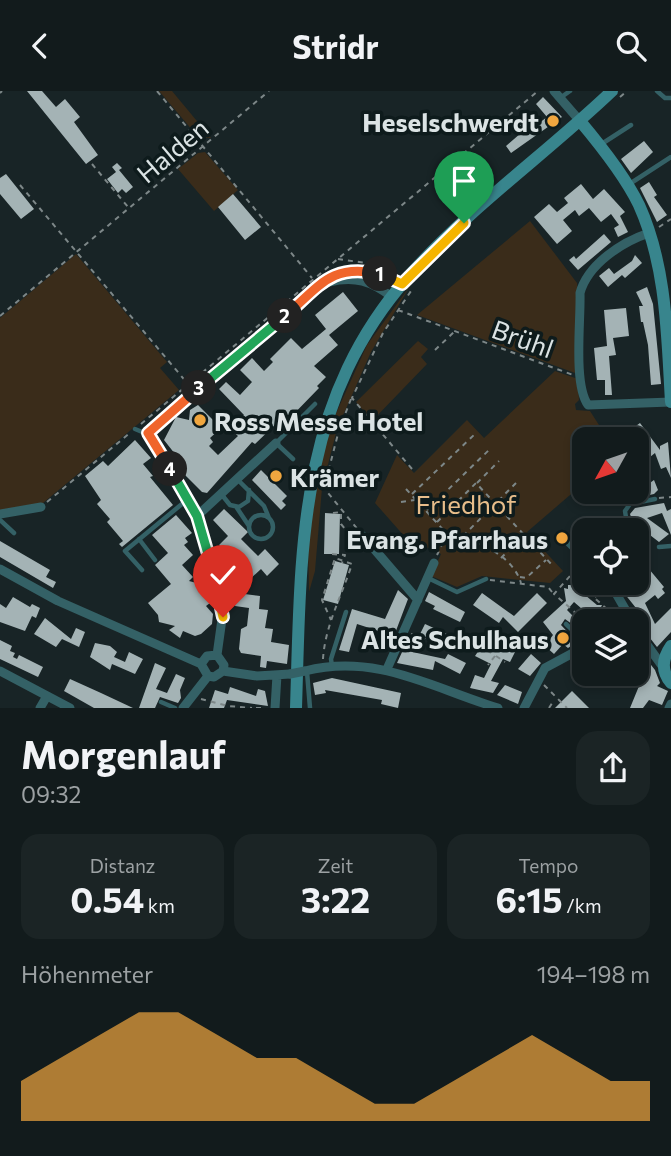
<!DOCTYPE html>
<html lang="de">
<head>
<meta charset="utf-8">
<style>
  body { margin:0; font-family:Commissioner,sans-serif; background:#1b2425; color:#f1f3f6; height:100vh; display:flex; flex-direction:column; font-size:26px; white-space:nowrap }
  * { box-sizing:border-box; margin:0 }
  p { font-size:23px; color:#9ca1a3 }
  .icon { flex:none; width:38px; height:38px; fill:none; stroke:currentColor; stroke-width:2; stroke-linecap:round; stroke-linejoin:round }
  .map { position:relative; height:617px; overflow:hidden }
  .sheet { display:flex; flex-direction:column; background:#121b1c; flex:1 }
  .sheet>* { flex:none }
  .needle { width:46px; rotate:230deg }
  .tools { position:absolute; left:572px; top:336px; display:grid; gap:14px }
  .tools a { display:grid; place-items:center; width:77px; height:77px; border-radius:14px; background:#121b1c; box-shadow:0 4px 10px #0003,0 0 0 2px #31393b; font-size:35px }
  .pin { position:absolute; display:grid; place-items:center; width:60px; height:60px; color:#fff; margin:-72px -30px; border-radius:50% 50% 50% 0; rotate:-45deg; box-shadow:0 0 7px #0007 }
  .pin .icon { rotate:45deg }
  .km { position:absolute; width:35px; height:35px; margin:-18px; border-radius:50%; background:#222; color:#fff; font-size:19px; line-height:35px; text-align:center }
  .round { display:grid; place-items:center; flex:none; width:74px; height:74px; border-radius:21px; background:#1b2425 }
  .head { display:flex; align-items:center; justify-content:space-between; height:119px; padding:0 21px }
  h1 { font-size:38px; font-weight:700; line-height:52px }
  .figures { display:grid; grid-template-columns:repeat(3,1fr); gap:10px; height:119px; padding:7px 21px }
  .figures div { display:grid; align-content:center; border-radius:18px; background:#1b2425; text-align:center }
  .figures b { font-size:35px; font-weight:700 }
  .figures small { font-size:19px; font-weight:400 }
  .figures p { font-size:19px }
  .chart { height:196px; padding:14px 21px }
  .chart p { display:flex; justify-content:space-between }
  .chart svg { width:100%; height:126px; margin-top:7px; fill:#f0a63f; opacity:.7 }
  header { display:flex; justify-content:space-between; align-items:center; height:91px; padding:0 21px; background:#121b1c; font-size:32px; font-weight:700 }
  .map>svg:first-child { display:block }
  .green { fill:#3a2c1a }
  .building { fill:#a4b3b5 }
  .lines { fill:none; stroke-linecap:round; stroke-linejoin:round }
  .path { stroke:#7d8788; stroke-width:2; stroke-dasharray:5 5; stroke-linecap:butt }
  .lane { stroke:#346166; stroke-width:4.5 }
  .street { stroke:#346166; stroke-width:9 }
  .secondary { stroke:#38858d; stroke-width:12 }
  .street-bridge { stroke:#346166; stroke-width:9 }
  .split-1-casing { stroke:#fff; stroke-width:14 }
  .split-2-casing { stroke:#fff; stroke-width:14 }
  .split-3-casing { stroke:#fff; stroke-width:14 }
  .split-4-casing { stroke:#fff; stroke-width:14 }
  .split-5-casing { stroke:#fff; stroke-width:14 }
  .split-6-casing { stroke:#fff; stroke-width:14 }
  .split-1 { stroke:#f5b400; stroke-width:9 }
  .split-2 { stroke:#f0652b; stroke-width:9 }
  .split-3 { stroke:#22a559; stroke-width:9 }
  .split-4 { stroke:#f0652b; stroke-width:9 }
  .split-5 { stroke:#22a559; stroke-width:9 }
  .split-6 { stroke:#f5b400; stroke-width:9 }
  .poi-dot { fill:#f0a63f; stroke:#0e1b1c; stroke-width:2.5 }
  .labels { text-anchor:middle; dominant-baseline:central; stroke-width:7; stroke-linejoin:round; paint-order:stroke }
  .poi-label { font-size:26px; font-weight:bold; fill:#dbe3e4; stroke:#0e1b1c; text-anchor:end }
  .street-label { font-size:26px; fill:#dbe3e4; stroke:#0e1b1c }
  .park-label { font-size:26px; fill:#e8be8b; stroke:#0e1b1c }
</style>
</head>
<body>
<header><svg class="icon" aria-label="back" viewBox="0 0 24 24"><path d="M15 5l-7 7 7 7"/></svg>Stridr<svg class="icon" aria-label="search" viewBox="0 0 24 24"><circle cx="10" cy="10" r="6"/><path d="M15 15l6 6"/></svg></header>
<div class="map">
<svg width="671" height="617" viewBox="0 0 671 617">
  <rect width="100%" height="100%" fill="#182426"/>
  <path class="green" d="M159,0H172L211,47H199Z
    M205,61L238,99L214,120L178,78L198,62Z
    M530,130L577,192L579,218L575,282L417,224Z
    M76,163L167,271L160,277L179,299L43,412L0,419V227Z
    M410,195L371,261L337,338L322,397L315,480L309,501L308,455L323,351L367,254Z
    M418,250L428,258L421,266L427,273L372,330L356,311Z
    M555,280L578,288L579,309L575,313L576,319L590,320L608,348H584V392L527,441L563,480L550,492L482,485L457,496L431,485L441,463L405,446L375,412L397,364L414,382L467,329L484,347Z"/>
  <path class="building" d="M27,0H42L56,16L65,8L80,26L74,31L98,64L86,73Z
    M543,6L562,26L511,62L506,55L521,42L515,34L526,25L534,36L547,26L536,13Z
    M644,50L653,61L631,82L621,68Z
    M117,72L122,77L119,79L133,96L126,102L122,98L118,102L107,88L116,81L112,76Z
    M6,83L34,118L21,128L0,103V87Z
    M649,91L657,104L654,106L667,124L657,131L640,97Z
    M581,93L593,108L604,98L625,121L620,125L628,141L618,146L614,137L619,134L611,123L601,131L589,117L579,125L575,119L563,129L572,140L557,153L534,126L549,113L557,121L568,112L564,107Z
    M233,103L261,136L245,149L218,116Z
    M604,143L611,151L578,179L569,169L574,165L576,168Z
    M635,164L642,172L625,187L622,184L608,196L599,185L609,177L614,183L632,170Z
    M647,196L653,213L661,293L651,294L648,254L643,231H641L639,215H643L636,201Z
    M343,201L358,220L329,244L338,254L314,275L326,286L317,295L319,297L284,333L280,329L255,353L252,351L207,402L202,401L185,384L186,377L164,349L176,326L189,329L190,319L198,314L221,337L210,347L213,351L209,355L218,364L238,345L230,338L244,324L219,298L226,291L240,304L252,291L240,279L252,267L264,280L273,271L270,268L291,247L302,258L326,238L315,224Z
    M626,217L629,245L613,247L616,264L609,265L612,304H605V289H597L594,257L607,255L604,219Z
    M640,332L660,359V355L668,351L671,387L666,376L661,378L655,362L650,366L629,340Z
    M135,349L151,367L143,373L153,385L150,386L173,414L122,456L119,453L123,450L107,431L110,428L97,413L101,409L85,385L103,370L108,375Z
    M261,379L287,405L282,410L286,414L281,419L252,389Z
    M654,389L658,399L654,403L631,408L624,401H637Z
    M664,412L667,420L671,418V444L662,422L647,427L669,443L659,451L646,441L644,444L635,438L630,423L635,417Z
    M224,418L248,441L241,448L258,465L265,458L279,473L267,485L261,478L248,490L240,483L236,487L225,475L233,467L219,454L228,445L213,429Z
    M325,422L340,423L339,463H324Z
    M176,424L192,442L185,447L188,451L184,454L193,464L182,474L193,486L189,490L204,494L202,503L210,512L206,515L213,523L212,533L201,543L195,545L183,540L180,547L169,539L175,535L159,531L158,524L148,512L171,493L155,474L168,462L152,444Z
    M0,450L50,479L46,486L56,491L53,497L0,466Z
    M335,470L349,474L338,513L323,509Z
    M649,478L664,496L662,498L665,502L658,508L655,504L645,512L655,533L671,517V541L657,556L639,533L636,523L640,522L624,502Z
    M568,494H573L597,514H602L596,527L589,529V524L574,511L567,519L580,532L576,536L565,528L561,534L577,551L568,557L563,553L554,563L545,555L553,544L543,531L566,510L564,497L568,498Z
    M398,499L408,508L394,545L357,533L349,561L339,559L352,518L385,528Z
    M429,501L465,521L460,531L433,518L435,515L425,510Z
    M237,502L260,505L259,518L268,519L265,537L273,538L271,551L289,554L287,573L267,570L266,577L260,576L261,565L241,562L239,558L241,538L247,535L249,517L235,515Z
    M482,502L514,525L537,502L547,512L518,541L503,526L499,532L473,514Z
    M13,506L30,516L32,513L40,517L36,527L32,525L25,540L0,531V513L6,517Z
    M45,527L71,548L76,537L85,541L79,556L62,548L56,556L34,543Z
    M425,533L449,544L444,554L420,543Z
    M489,544L515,561L510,571L503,568L491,590L499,592L493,602L470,597L475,584L484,587L491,573L475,565Z
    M0,549L12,555L10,560L15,562L13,566L17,568L19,564L43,576L38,586L0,568Z
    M95,552L110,555L117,561L114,566L125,571L129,561L143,568L135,583L112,573L110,579L90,566Z
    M403,559L445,568L448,563L466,572L460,583L435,570L433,579L397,572Z
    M531,563L541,572L530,585L518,578Z
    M644,565L655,579L660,592L657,595L668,600L662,614L649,609L643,617H630L646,578L628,593L623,586L613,594L605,583H637V570Z
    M155,572L166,577L156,598L167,602L176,583L185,587L180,599L181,607L178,612L160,606L155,617H139Z
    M332,587L401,602L398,617L381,613L382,609L325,599L326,602L315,604L313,592Z
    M70,588L101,602L133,617H94L64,600Z
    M505,594L522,601L518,613L497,604Z
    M230,596L256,605L258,598L265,600L268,615L227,609L224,617H209L215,599L228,603Z
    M572,600L589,617H555Z"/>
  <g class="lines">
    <path class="path" d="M157,0L312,187
      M0,2L2,0
      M620,6L627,0
      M92,73L128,116
      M20,94L188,293
      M659,136L671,128
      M338,168L366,172
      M398,219L573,284
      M0,225L269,0
      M435,259L454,241
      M351,308L339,339L324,397L359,440
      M141,333L538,0
      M412,378L352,307L383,242L413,197
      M477,392L499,370
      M406,398L447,443L437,464
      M412,403L475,343
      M659,407L671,406
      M47,411L131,341
      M401,411L415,409
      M427,419L490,358
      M333,422L341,421V433L356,451
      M437,431L476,392L553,475
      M447,443C473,448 512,462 521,492
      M463,445L516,392
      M332,463L345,464L342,472
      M501,467L523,445
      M520,486L526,487L546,469
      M575,488L584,476
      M490,489L548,496L552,501
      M595,506L603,498
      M585,530L554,503L570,485L608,519L598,530
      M411,543L431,550
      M487,559L495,565L488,574
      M496,565L505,571
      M323,568C325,535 342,504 352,473L335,467L322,509L331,529
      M544,594L567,617
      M201,608L228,615L252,617
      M256,617H263
      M549,617L554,609"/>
    <path class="lane" d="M657,0L665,7H671
      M560,7L570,0
      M600,54L631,34
      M631,92L671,66
      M135,338L147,343
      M293,368L276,352L315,313
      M238,389L264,415L269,427
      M222,404L230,414L239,416L248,410L249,399
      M237,417L249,435
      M249 436a12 12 0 1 1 24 0a12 12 0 1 1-24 0Z
      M0,429L14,442
      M628,439L625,420L630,413L655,408
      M139,448L155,469
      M637,454L638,455
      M659,456L671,455
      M142,479L125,460L188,408
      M428,487L457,501L486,488
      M566,533L584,550
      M332,575L331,568L346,521
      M307,581L310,617
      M161,611L175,617"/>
    <path class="street" d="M554,0L580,30
      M649,142C622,151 588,173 580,202C581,229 573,293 588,314L671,311
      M329,191C355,185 371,190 392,206
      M0,423L41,416
      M197,425L276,352
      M363,445L418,509
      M568,450L584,466
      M0,478L58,510L201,573
      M610,492L632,530
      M637,540L663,576
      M217,564L223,521L197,425L148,343L151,336L337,182C360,175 381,183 402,193
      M201,573L207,565L217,564L224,574L223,580
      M201,573L208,585L214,586L223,580
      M387,578L434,472
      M0,580L70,617
      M223,580L257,585L290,583
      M305,580C377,562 432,597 498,617
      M40,617L47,605
      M183,617L208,585
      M275,617L277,584
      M524,617L545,577L584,556
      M669,617L671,613"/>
    <path class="secondary" d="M580,30C601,55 625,85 639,114C667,176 667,245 671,311
      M671,555C662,568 661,580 671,592
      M296,617C301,460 297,312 408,186C469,117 546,63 612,0"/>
    <path class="street-bridge" d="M290,583L305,580"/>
  </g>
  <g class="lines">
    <g class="split-1-casing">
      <path id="split-1" d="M380,183L402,193L464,132"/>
    </g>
    <g class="split-2-casing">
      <path id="split-2" d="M285,225C320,195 331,172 380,183"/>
    </g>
    <g class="split-3-casing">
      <path id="split-3" d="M199,297L285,225"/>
    </g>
    <g class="split-4-casing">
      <path id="split-4" d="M170,378L148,342L199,297"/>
    </g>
    <g class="split-5-casing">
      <path id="split-5" d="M170,378L197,425L213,480"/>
    </g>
    <g class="split-6-casing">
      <path id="split-6" d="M213,480L223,526"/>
    </g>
    <use href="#split-1" class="split-1"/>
    <use href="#split-2" class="split-2"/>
    <use href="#split-3" class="split-3"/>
    <use href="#split-4" class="split-4"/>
    <use href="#split-5" class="split-5"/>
    <use href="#split-6" class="split-6"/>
  </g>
  <g class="poi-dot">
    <circle cx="553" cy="30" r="7"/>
    <circle cx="200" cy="329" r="7"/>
    <circle cx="276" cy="385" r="7"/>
    <circle cx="562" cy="447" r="7"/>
    <circle cx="563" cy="547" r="7"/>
  </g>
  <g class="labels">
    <g class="poi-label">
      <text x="539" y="30">Heselschwerdt</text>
      <text x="214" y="329" text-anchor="start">Ross Messe Hotel</text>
      <text x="290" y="385" text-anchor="start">Krämer</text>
      <text x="548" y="447">Evang. Pfarrhaus</text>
      <text x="549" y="547">Altes Schulhaus</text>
    </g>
    <g class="street-label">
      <text transform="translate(172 59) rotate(-40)">Halden</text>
      <text transform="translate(523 247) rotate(20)">Brühl</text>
    </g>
    <g class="park-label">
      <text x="466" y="412">Friedhof</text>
    </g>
  </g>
</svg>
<div class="tools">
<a><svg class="needle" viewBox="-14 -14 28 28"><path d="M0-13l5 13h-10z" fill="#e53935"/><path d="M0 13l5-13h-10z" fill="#9ca1a3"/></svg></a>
<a><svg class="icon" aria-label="locate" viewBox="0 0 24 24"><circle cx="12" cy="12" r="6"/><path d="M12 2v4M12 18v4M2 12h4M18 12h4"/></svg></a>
<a><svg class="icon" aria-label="layers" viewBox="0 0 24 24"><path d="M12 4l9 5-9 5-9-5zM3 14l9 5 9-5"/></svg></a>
</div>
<div class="pin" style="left:464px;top:132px;background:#1e9e55"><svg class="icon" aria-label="arrive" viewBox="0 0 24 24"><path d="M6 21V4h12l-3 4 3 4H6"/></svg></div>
<div class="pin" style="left:223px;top:526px;background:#d93025"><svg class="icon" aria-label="check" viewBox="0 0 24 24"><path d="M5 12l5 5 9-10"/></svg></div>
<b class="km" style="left:380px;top:183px">1</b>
<b class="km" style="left:285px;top:225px">2</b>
<b class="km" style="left:199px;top:297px">3</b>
<b class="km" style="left:170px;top:378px">4</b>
</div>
<section class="sheet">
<div class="head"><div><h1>Morgenlauf</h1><p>09:32</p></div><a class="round"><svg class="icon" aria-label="share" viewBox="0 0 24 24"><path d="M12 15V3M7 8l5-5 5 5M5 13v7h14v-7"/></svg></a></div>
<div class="figures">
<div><p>Distanz</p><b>0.54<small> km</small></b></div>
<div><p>Zeit</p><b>3:22</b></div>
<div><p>Tempo</p><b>6:15<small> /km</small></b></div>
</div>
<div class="chart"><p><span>Höhenmeter</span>194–198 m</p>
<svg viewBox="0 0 160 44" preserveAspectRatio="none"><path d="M0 44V30L10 22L20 14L30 6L40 6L50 14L60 22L70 22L80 30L90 38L100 38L110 30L120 22L130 14L140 22L150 30L160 30V44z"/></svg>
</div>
</section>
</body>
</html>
